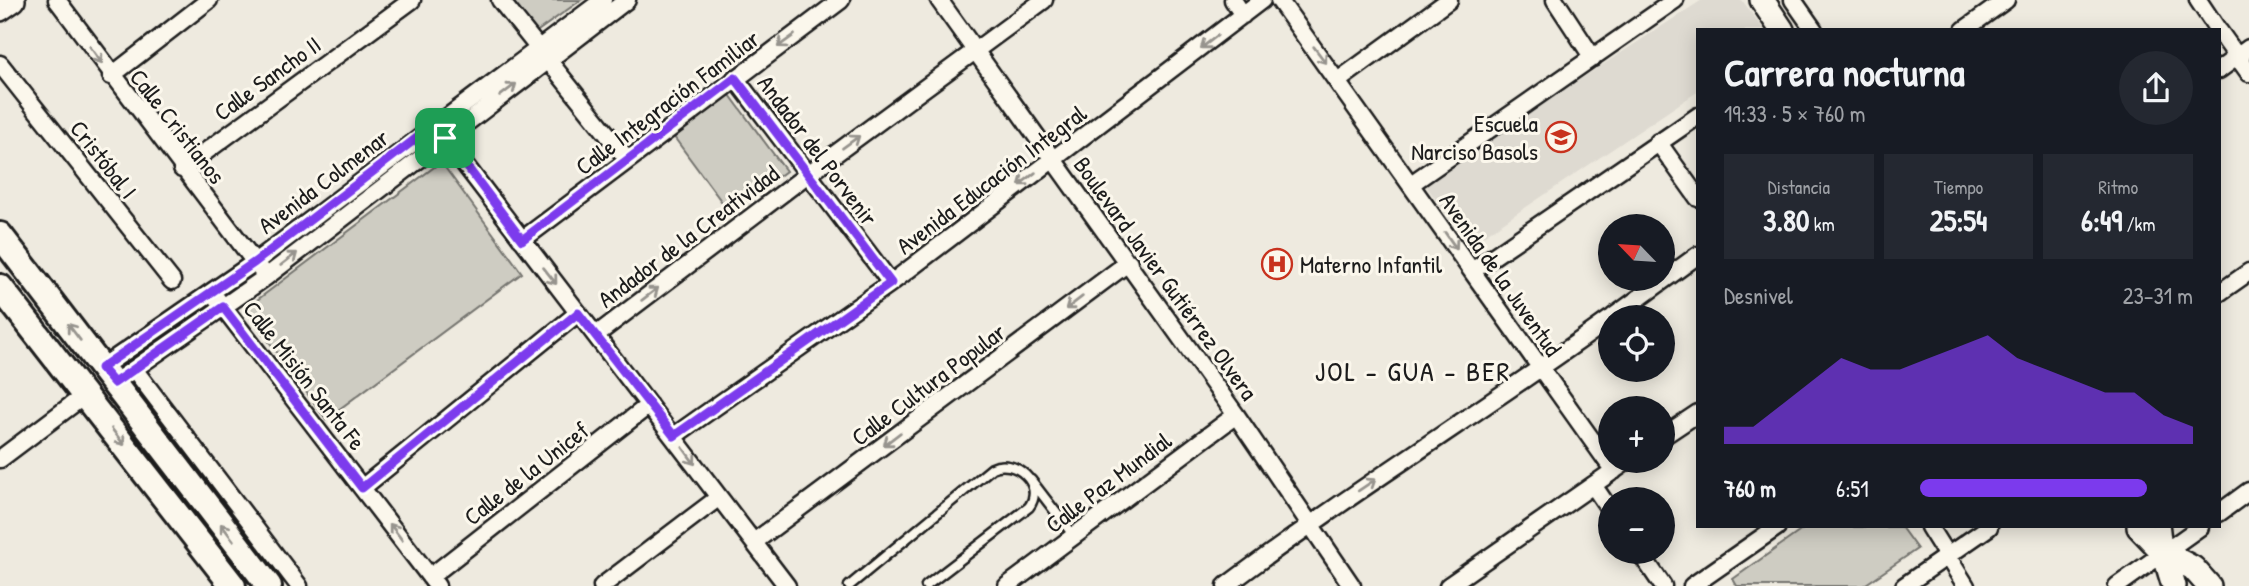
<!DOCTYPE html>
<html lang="es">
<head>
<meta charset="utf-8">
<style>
  body { margin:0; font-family:"Patrick Hand",sans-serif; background:#242831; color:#f1f3f6; height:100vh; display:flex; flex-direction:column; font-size:26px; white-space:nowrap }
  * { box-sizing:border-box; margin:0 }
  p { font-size:23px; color:#9ea1a6 }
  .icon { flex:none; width:38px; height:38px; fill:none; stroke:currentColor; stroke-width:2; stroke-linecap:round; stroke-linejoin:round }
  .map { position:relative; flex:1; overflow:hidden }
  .details { position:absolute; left:1696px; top:28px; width:525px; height:500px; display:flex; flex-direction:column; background:#171b24; border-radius:0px; box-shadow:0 4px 18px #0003 }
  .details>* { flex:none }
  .needle { width:46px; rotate:295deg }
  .controls { position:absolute; left:1598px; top:214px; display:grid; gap:14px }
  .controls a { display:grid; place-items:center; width:77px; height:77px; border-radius:50%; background:#171b24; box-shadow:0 4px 18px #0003; font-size:35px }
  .pin { position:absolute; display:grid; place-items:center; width:60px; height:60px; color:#fff; margin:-30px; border-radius:14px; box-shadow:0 4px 10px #0006 }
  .round { display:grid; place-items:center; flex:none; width:74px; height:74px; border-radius:37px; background:#242831 }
  .overview { display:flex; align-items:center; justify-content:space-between; height:119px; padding:0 28px }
  h1 { font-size:38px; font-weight:700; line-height:52px }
  .metrics { display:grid; grid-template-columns:repeat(3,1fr); gap:10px; height:119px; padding:7px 28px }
  .metrics div { display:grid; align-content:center; border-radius:0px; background:#242831; text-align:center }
  .metrics b { font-size:30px; font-weight:700 }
  .metrics small { font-size:19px; font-weight:400 }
  .metrics p { font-size:19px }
  .chart { height:196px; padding:14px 28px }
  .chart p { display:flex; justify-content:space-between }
  .chart svg { width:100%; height:126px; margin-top:7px; fill:#7c3aed; opacity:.7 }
  ul { padding:0 28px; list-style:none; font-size:23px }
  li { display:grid; grid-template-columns:112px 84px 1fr; align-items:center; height:52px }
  li i { height:18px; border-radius:9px; background:#7c3aed }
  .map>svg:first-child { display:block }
  .built { fill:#dedad1 }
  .green { fill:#ceccc2; stroke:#75746f; stroke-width:2 }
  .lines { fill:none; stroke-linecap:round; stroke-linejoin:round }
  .lane-casing { stroke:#1c1c1c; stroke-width:13 }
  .street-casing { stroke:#1c1c1c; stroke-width:21 }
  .secondary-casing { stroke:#1c1c1c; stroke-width:28 }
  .primary-casing { stroke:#1c1c1c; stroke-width:30 }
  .lane { stroke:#fbf7ec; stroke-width:8 }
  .street { stroke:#fbf7ec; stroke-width:16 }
  .secondary { stroke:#fbf7ec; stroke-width:23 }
  .primary { stroke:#fbf7ec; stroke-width:24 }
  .oneway { stroke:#97948e }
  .route-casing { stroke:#fff; stroke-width:14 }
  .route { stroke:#7c3aed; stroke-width:9 }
  .labels { text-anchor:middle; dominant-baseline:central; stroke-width:6; stroke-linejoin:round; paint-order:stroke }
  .street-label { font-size:24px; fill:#1c1c1c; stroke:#fbf7ec }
  .poi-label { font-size:24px; fill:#1c1c1c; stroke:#fbf7ec; text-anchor:end }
  .quarter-label { font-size:28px; letter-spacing:2px; fill:#1c1c1c; stroke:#fbf7ec }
</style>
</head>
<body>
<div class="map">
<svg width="2249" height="586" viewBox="0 0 2249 586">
  <rect width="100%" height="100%" fill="#eeeadf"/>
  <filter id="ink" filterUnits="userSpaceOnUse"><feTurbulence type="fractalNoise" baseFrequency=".0143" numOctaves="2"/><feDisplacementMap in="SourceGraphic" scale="14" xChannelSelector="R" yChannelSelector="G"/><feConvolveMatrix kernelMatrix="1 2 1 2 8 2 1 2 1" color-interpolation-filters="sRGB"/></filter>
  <g filter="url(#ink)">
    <path class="built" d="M1702,0H1742L1764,30H1698L1697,92L1470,245L1423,182Z"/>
    <path class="green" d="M507,0H581L532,35Z
      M730,95L786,171L730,213L674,137Z
      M441,162L522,273L326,419L245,309Z
      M1806,527H1901L1917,549L1863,586H1737L1733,579Z"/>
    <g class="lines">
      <g class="lane-casing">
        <path id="lane" d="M1031,480L1074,536
          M849,586L992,468C1014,457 1046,484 1029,507L926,586"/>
      </g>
      <g class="street-casing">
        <path id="street" d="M57,0L260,269
          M500,0L628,160
          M939,0L1236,415L1352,586
          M1233,0L1243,15
          M1279,0L1614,471
          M1555,0L1593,58
          M1793,0L1814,30
          M2198,0L2218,30
          M1964,30L2006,0
          M2219,31L2249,73
          M0,64L172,281
          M2219,70L2249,48
          M111,76L209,0
          M735,78L891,283
          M1339,80L1449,0
          M440,132L787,586
          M1658,142L1698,198
          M182,169L412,0
          M1411,184L1675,0
          M522,240L841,0
          M1472,271L1698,116
          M2219,293L2249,272
          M217,299L437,586
          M1613,317L1698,255
          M596,335L808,174L1044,0
          M101,368L255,262L603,0
          M134,369L299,586
          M114,383L266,277L627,0
          M674,436L891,283L1262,0
          M1662,437L1698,413
          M0,459L85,395
          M1593,485L1610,510
          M362,488L578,313
          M2219,513L2249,491
          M1929,527L1966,586
          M2161,527L2164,553
          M754,542L1129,262
          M1639,551L1663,586
          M430,577L649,405
          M602,586L718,498
          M1007,586L1236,415
          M1226,586C1351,492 1484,410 1610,319
          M1448,586L1629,460
          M1692,586L1777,527
          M1904,586L1989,527
          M2117,586L2200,527"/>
      </g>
      <g class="secondary-casing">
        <path id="secondary" d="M1762,0L1782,30
          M0,9L13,0
          M2139,527L2164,553L2174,586
          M2164,553L2193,568L2209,586"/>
      </g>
      <g class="primary-casing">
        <path id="primary" d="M0,235L269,586
          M0,287L233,586"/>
      </g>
      <use href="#lane" class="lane"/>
      <use href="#street" class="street"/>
      <use href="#secondary" class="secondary"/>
      <use href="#primary" class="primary"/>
    </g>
    <defs><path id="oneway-shaft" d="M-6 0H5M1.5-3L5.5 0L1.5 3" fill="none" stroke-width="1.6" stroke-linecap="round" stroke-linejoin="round" transform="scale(1.75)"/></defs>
    <g class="oneway">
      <use href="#oneway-shaft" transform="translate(786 41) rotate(144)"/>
      <use href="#oneway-shaft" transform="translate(1209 42) rotate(142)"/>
      <use href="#oneway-shaft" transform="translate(96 55) rotate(54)"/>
      <use href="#oneway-shaft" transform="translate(1320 55) rotate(53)"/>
      <use href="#oneway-shaft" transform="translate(508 90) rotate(-37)"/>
      <use href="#oneway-shaft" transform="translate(851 142) rotate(-36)"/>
      <use href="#oneway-shaft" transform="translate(1027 179) rotate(143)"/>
      <use href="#oneway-shaft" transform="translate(1451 241) rotate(55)"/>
      <use href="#oneway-shaft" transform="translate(289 259) rotate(-38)"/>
      <use href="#oneway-shaft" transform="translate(550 276) rotate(52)"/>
      <use href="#oneway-shaft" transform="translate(650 294) rotate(-37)"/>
      <use href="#oneway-shaft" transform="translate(1074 303) rotate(143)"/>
      <use href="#oneway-shaft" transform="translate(74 332) rotate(-127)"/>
      <use href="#oneway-shaft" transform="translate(118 437) rotate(52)"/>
      <use href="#oneway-shaft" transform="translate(892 439) rotate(143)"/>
      <use href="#oneway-shaft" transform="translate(689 456) rotate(54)"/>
      <use href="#oneway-shaft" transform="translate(1367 485) rotate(-34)"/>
      <use href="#oneway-shaft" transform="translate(227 532) rotate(-127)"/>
      <use href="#oneway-shaft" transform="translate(396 532) rotate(-127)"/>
    </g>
  </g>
  <g class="lines" filter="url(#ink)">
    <g class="route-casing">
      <path id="route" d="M735,78L891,283L674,436L578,313L362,488L223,307L114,383L101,368L255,262L435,124L522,240Z"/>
    </g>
    <use href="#route" class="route"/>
  </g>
  <defs>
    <g id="school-ring" transform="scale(1.575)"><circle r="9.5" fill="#fbf7ec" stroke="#c8321e" stroke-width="1.5"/><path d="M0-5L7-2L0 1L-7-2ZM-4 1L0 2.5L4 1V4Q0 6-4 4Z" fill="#c8321e"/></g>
    <g id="hospital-ring" transform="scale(1.575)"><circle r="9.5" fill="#fbf7ec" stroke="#c8321e" stroke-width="1.5"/><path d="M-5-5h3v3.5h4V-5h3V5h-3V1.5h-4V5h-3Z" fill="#c8321e"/></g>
  </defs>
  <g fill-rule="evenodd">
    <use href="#school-ring" x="1561" y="137"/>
    <use href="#hospital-ring" x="1277" y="264"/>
  </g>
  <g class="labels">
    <g class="street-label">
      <text transform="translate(267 78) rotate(-36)">Calle Sancho II</text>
      <text transform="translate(667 102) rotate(-37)">Calle Integración Familiar</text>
      <text transform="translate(178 126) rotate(52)">Calle Cristianos</text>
      <text transform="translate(818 150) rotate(53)">Andador del Porvenir</text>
      <text transform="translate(104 159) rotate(52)">Cristóbal I</text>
      <text transform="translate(991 179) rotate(-37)">Avenida Educación Integral</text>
      <text transform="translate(323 181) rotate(-37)">Avenida Colmenar</text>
      <text transform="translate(688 236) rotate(-37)">Andador de la Creatividad</text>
      <text transform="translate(1501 274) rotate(55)">Avenida de la Juventud</text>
      <text transform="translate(1166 278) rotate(54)">Boulevard Javier Gutiérrez Olvera</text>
      <text transform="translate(305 375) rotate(52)">Calle Misión Santa Fe</text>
      <text transform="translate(928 384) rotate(-37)">Calle Cultura Popular</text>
      <text transform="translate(526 473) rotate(-38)">Calle de la Unicef</text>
      <text transform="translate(1108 482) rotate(-37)">Calle Paz Mundial</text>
    </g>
    <g class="poi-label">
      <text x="1538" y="123">Escuela<tspan x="1538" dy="28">Narciso Basols</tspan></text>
      <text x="1300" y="264" text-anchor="start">Materno Infantil</text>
    </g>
    <g class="quarter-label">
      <text x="1413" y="371">JOL - GUA - BER</text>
    </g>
  </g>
</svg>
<div class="controls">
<a><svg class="needle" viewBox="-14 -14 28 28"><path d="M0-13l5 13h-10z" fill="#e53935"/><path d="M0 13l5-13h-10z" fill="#9ea1a6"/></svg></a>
<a><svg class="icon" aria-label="locate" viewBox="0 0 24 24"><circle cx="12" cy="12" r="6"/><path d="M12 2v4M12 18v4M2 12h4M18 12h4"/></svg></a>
<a>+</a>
<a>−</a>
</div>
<div class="pin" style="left:445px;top:138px;background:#1e9e55"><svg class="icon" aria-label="arrive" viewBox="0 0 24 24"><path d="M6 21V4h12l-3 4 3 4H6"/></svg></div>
<section class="details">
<div class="overview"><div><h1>Carrera nocturna</h1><p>19:33 · 5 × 760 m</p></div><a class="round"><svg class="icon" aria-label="share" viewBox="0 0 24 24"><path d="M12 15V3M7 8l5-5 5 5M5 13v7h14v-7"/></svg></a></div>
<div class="metrics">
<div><p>Distancia</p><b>3.80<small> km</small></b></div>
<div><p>Tiempo</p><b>25:54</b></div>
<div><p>Ritmo</p><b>6:49<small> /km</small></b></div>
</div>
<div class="chart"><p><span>Desnivel</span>23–31 m</p>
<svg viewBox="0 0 160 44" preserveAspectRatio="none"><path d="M0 44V38L10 38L20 30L30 22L40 14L50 18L60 18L70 14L80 10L90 6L100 14L110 18L120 22L130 26L140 26L150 34L160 38V44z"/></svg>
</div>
<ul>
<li><b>760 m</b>6:51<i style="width:83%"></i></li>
</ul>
</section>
</div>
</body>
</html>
